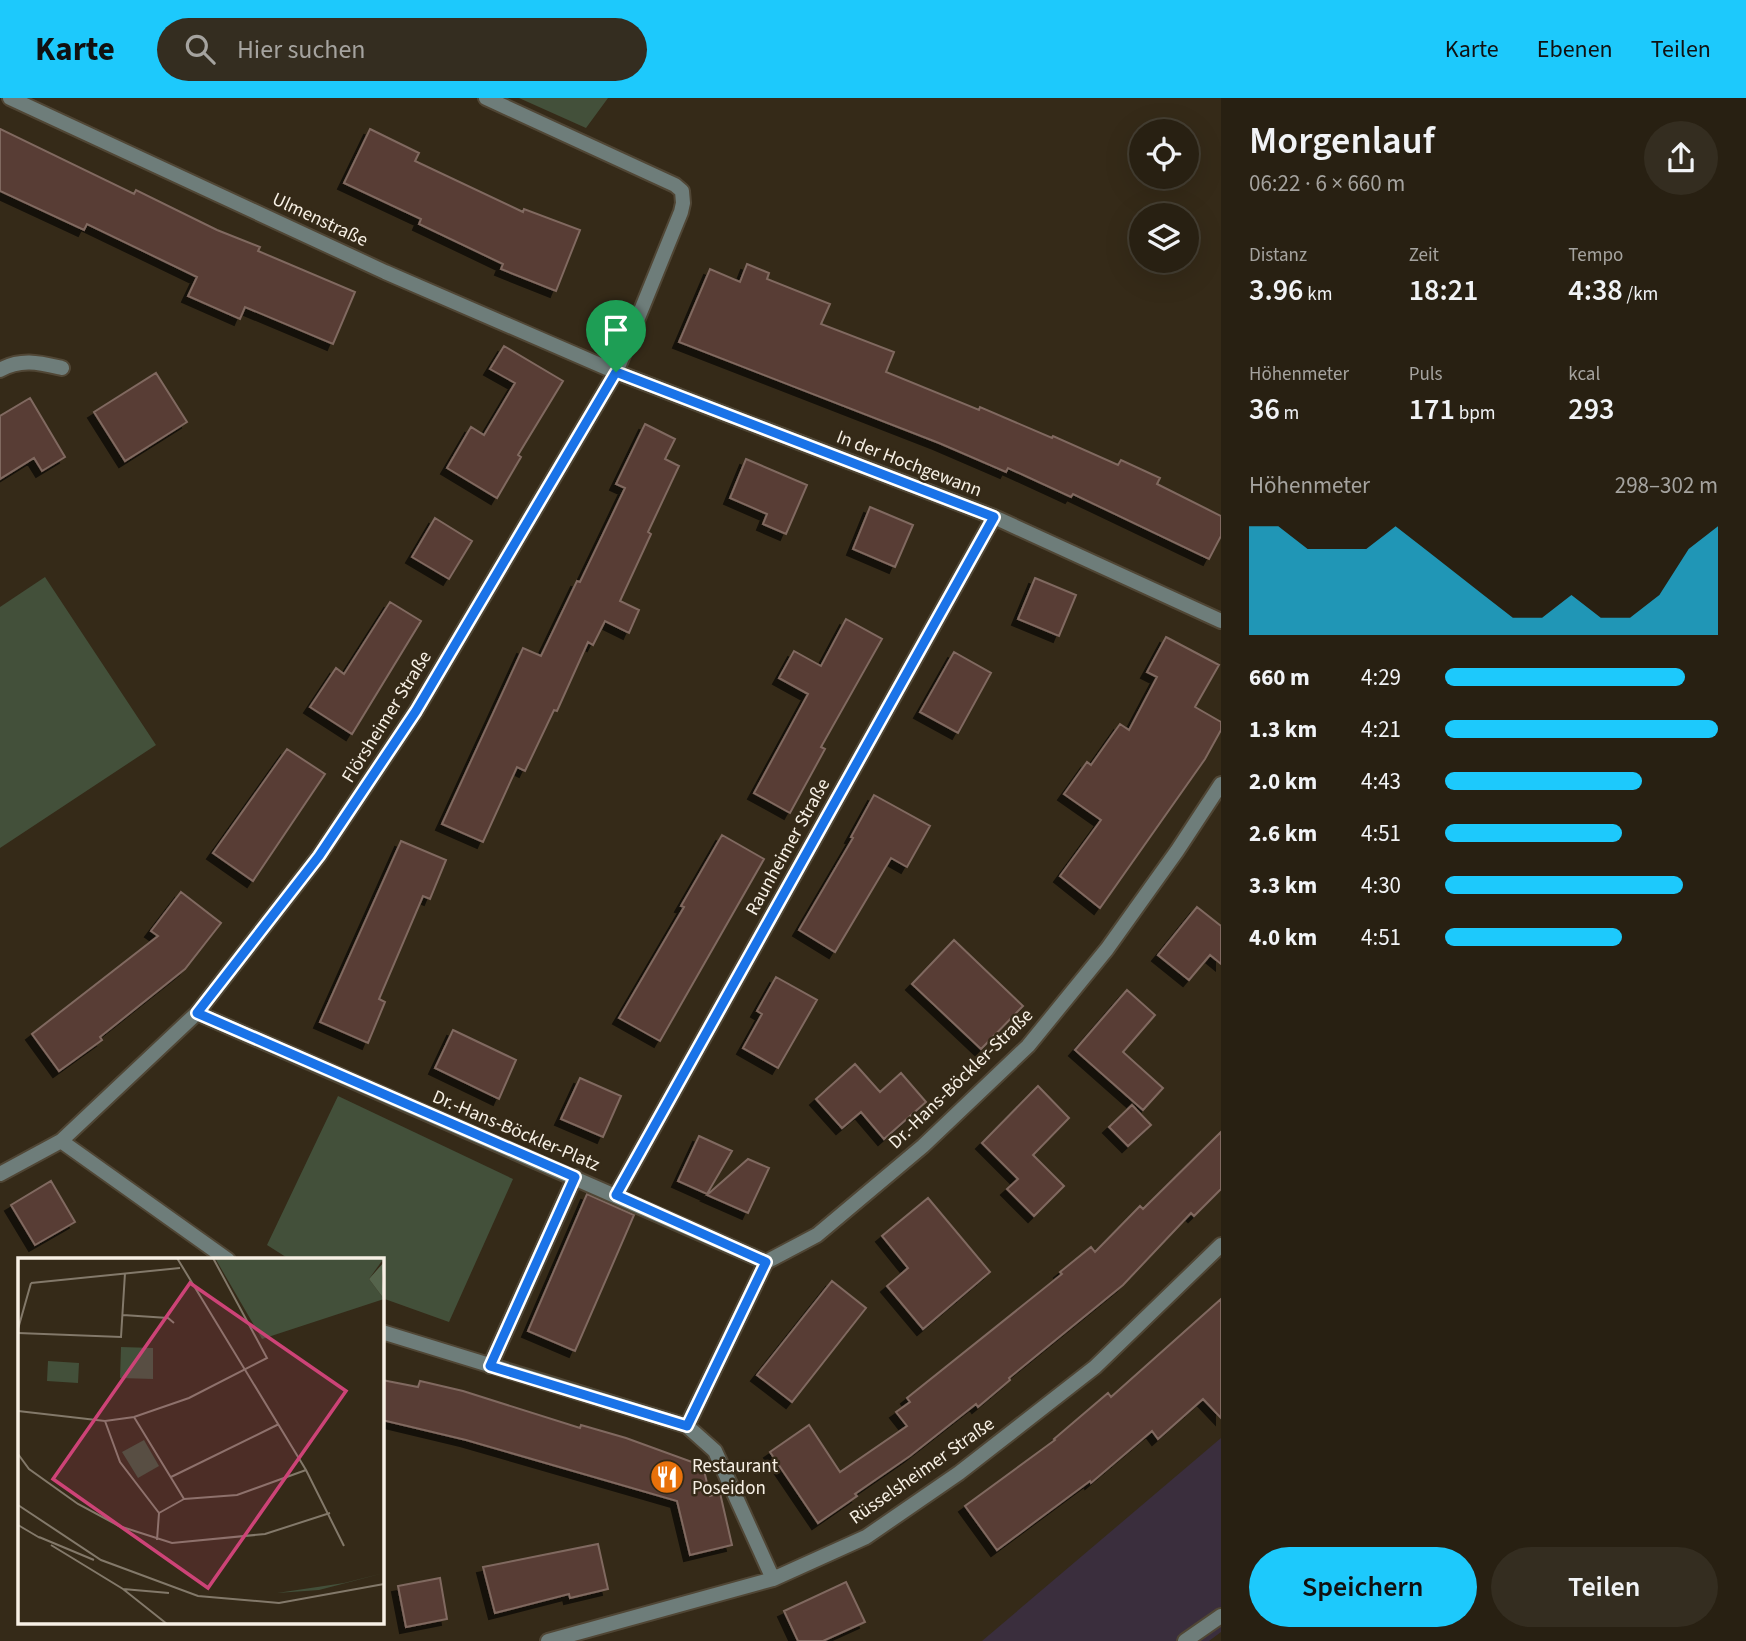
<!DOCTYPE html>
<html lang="de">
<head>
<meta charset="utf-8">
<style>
  body { margin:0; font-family:"Source Sans 3",sans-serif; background:#342d20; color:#f1f3f6; height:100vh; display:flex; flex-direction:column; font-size:26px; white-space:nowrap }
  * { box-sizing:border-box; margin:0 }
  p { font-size:23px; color:#a5a39f }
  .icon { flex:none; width:38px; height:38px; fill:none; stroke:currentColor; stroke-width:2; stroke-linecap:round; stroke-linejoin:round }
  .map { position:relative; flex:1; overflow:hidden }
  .side { display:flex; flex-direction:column; background:#282012; width:525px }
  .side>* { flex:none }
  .controls { position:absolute; left:1129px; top:21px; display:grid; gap:14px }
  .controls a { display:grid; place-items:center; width:70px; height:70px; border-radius:50%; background:#282012; box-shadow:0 7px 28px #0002,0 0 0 2px #443e32; font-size:35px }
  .pin { position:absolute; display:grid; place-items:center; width:60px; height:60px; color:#fff; margin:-72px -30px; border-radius:50% 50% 50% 0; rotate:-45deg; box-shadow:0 0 7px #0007 }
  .pin .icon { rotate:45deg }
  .round { display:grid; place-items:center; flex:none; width:74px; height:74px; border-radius:37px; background:#342d20 }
  .summary { display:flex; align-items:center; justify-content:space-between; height:119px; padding:0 28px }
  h1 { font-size:38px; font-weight:600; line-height:52px }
  .metrics { display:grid; grid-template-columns:repeat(3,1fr); gap:10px; height:119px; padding:7px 28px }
  .metrics div { display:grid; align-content:center }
  .metrics b { font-size:30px; font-weight:600 }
  .metrics small { font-size:19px; font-weight:400 }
  .metrics p { font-size:19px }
  .chart { height:196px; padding:14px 28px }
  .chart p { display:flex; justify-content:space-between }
  .chart svg { width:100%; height:126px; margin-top:7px; fill:#1dc9fc; opacity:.7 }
  .button { display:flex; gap:14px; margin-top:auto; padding:14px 28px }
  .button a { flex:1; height:80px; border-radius:42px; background:#1dc9fc; color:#111; font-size:28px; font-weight:600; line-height:80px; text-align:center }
  .button a+a { background:#342d20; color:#f1f3f6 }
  ul { padding:0 28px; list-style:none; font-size:23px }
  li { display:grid; grid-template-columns:112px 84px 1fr; align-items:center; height:52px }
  li i { height:18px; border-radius:9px; background:#1dc9fc }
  header { display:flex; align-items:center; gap:42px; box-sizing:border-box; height:98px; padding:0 35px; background:#1dc9fc; color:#111 }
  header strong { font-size:33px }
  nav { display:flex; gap:38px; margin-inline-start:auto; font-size:24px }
  .search { width:490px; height:63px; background:#342d20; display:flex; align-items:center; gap:18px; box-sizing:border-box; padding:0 24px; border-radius:38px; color:#a5a39f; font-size:26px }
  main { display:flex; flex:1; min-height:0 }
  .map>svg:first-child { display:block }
  .commercial { fill:#3a2e3d }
  .green { fill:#43503a }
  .building { fill:#583d34; stroke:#806960; stroke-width:2; filter:url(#shadow) }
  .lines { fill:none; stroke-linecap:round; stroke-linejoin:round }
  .service-casing { stroke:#504635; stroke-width:18 }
  .minor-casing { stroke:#504635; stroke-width:18 }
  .service { stroke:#6e7d7a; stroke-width:14 }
  .minor { stroke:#6e7d7a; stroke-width:14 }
  .route-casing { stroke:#fff; stroke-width:14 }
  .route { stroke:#1a73e8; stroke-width:9 }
  .labels { text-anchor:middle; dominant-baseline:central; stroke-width:5; stroke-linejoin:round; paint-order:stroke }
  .street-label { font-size:19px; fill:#f7f0e5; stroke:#352a18 }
  .poi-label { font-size:19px; fill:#f7f0e5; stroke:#352a18; text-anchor:start }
  .inset-road { fill:none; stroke:#83796a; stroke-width:2 }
  .view { fill:#cd4377; fill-opacity:0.15; stroke:#cd4377; stroke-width:3.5 }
  .inset-edge { fill:none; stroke:#f7f0e5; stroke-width:3.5 }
</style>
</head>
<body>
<header>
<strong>Karte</strong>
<div class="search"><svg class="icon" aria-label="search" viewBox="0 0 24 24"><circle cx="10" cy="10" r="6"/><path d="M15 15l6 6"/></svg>Hier suchen</div>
<nav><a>Karte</a><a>Ebenen</a><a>Teilen</a></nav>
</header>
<main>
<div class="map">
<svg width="1221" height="1543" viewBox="0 0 1221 1543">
  <defs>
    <filter id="shadow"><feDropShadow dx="-6" dy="6" stdDeviation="0" flood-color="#0009"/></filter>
  </defs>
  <rect width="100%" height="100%" fill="#352a18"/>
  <path class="commercial" d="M1221,1340V1534L1209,1543H982Z"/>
  <path class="green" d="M519,0H608L586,30Z
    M45,479L156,647L0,750V509Z
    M338,998L513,1081L449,1224L382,1200V1162L289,1161L267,1147Z"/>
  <path class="building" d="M0,31L134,96L136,92L217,132L260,149L258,153L355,194L333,246L245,209L240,221L188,198L197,179L87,126L84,132L0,93Z
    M370,31L419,55L415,63L523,114L524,111L580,132L556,193L501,171L503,166L419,126L421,121L344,85Z
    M747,166L769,175L767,181L830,206L821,226L894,254L886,274L979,312L980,309L1052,340L1053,338L1118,367L1121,362L1160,380L1157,386L1221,418V438L1209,461L1073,396L1071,399L1008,370L1006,374L939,345L679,244L710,171L740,184Z
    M504,248L563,283L518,357L521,359L497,400L447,370L471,329L484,337L515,285L490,271Z
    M156,275L187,324L125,363L94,314Z
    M30,300L65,359L42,373L34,360L0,381V318Z
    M645,326L675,341L665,361L679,368L648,434L651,436L620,503L639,512L629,535L605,523L593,547L588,544L557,613L554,612L525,673L517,669L483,744L442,726L523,550L541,558L577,483L580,484L625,390L616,386Z
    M746,361L807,387L786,436L763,426L767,416L730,400Z
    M870,409L913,427L895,469L853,451Z
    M435,420L472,443L449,481L412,459Z
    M1035,480L1076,497L1059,538L1018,521Z
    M390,504L421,523L352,636L310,609L336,570L344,576Z
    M846,521L882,541L821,649L825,651L790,715L754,695L808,596L779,580L794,553L821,568Z
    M1166,539L1219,567L1195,609L1221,624V632L1205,661L1100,810L1060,778L1101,722L1064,696L1087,664L1091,667L1120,626L1129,632L1157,579L1147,574Z
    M954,554L991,575L958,635L920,614Z
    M287,651L325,676L253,783L213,755Z
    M874,697L930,728L907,769L891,760L835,854L799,832L853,740L851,739Z
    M722,737L764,761L660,943L619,920L684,809L681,808Z
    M401,743L446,762L430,801L423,798L379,901L385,904L368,945L320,924Z
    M181,794L221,825L185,871L100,939L102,942L59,973L32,936L158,838L151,833Z
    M1197,809L1221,828V866L1210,857L1189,882L1158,857Z
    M954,842L1023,908L981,951L912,886Z
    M776,879L817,902L778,970L743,950L762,916L757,913Z
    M1127,892L1155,917L1123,954L1163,990L1143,1012L1075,952Z
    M453,932L516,962L499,1001L435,970Z
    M855,966L880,994L901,975L926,1004L884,1041L861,1014L842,1030L816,1001Z
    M580,980L621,998L603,1039L561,1021Z
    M1038,988L1069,1020L1033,1057L1064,1088L1034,1118L1007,1091L1018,1081L982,1045Z
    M1132,1007L1151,1027L1128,1048L1109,1029Z
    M1221,1034V1091L1194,1118L1191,1115L1123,1187L1009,1280L1010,1282L978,1309L976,1306L910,1358L855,1396L857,1398L818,1425L770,1354L809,1327L840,1374L907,1328L896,1314L910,1304L907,1300L1062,1176L1060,1174L1091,1149L1095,1154L1140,1108L1143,1111Z
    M699,1038L732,1053L707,1096L678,1083Z
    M748,1061L769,1070L748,1115L707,1097Z
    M51,1083L75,1124L35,1147L11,1107Z
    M587,1096L634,1117L575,1253L528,1233Z
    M928,1100L990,1174L923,1231L887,1188L908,1170L882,1138Z
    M832,1183L866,1210L792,1304L757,1277Z
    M1221,1201V1320L1203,1301L1158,1341L1152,1333L1091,1385L1090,1383L997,1452L965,1408L1055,1342L1054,1341L1108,1295L1111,1299Z
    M382,1282L418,1289L420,1283L463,1293L580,1330L581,1327L626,1340L703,1368L710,1398L720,1395L732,1447L690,1457L677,1403L466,1342L382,1322Z
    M598,1446L608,1491L570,1500L569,1496L495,1515L483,1469Z
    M440,1480L447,1521L406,1529L398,1488Z
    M846,1484L865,1524L823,1543H798L784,1513Z"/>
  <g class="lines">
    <g class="service-casing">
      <path id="service" d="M490,1268L575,1079
        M1185,1543L1221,1518"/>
    </g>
    <g class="minor-casing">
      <path id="minor" d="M10,0L385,174L616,274L994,419L1221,523
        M0,272C21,260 40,265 62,270
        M197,915L766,1164
        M61,1043L228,1162
        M0,1076L61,1043L197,915L319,758L416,613L616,274L681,114L683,105L682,93L675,87L486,0
        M616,1097L994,419
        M766,1164L817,1137L923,1048L1028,948L1107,851L1177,753L1221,686
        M382,1234L687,1328L715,1353L773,1481
        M687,1328L766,1164
        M548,1543L773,1481L866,1439L959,1375L1095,1269L1221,1147"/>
    </g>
    <use href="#service" class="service"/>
    <use href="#minor" class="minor"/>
  </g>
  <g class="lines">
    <g class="route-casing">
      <path id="route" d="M616,274L994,419L616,1097L766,1164L687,1328L490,1268L575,1079L197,915L319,758L416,613Z"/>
    </g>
    <use href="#route" class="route"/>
  </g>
  <defs>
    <g id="restaurant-disc" transform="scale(1.75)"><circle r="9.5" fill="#e8710a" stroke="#352a18"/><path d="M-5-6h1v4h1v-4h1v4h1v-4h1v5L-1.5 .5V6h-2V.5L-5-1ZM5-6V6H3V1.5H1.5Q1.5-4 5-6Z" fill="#fff"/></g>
  </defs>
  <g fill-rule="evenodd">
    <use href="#restaurant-disc" x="667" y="1379"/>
  </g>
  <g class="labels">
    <g class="street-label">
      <text transform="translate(320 122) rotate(25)">Ulmenstraße</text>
      <text transform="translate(909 366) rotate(21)">In der Hochgewann</text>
      <text transform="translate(387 619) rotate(-58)">Flörsheimer Straße</text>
      <text transform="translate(788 749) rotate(-61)">Raunheimer Straße</text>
      <text transform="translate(961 981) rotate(-44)">Dr.-Hans-Böckler-Straße</text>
      <text transform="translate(516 1033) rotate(23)">Dr.-Hans-Böckler-Platz</text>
      <text transform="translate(922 1373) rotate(-35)">Rüsselsheimer Straße</text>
    </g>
    <g class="poi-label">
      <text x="692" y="1368">Restaurant<tspan x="692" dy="22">Poseidon</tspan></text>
    </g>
  </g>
  <g transform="translate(18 1160)">
    <rect width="366" height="366" fill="#352a18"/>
    <path d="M197,0H366L351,21L366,41L244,81ZM103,89L135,90V121L102,120ZM30,103L61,105L60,125L29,123ZM126,182L141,208L120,220L104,194ZM366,315L301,332L259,335L326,325Z" fill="#43503a"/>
    <path d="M366,4L364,20L366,41L351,21Z" fill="#55644c"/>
    <path class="inset-road" d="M159,0L288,212L326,288M13,25L162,10M105,57L150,60L156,65M0,71L13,25M0,75L103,79L107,15M0,153L87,163L116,159L171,140L249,100L195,0M116,159L166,241M87,163L102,204L141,255L139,282M0,196L11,211L60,246L101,268L154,285L247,276L312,255M153,219L261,166M166,241L219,237L288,212M0,247L83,302L180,338L261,345L366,326M141,255L166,241M0,267L22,280M21,279L76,302M33,287L105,331L149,366M105,331L151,335"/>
    <path class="view" d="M172,25L328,133L190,330L35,221Z"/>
    <rect width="366" height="366" class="inset-edge"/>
  </g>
</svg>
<div class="controls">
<a><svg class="icon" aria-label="locate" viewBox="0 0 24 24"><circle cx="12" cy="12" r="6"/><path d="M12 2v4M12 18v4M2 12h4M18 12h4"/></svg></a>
<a><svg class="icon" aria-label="layers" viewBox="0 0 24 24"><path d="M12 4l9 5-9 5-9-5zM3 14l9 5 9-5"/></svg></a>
</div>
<div class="pin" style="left:616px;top:274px;background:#1e9e55"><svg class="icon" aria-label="arrive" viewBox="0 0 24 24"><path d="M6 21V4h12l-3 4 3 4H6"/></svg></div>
</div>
<section class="side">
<div class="summary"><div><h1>Morgenlauf</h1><p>06:22 · 6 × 660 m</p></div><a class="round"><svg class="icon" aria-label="share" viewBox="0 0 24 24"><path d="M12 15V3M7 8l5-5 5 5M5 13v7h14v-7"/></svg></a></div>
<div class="metrics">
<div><p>Distanz</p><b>3.96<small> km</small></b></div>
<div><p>Zeit</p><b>18:21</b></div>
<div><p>Tempo</p><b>4:38<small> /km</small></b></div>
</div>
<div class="metrics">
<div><p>Höhenmeter</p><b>36<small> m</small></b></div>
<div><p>Puls</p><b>171<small> bpm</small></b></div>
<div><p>kcal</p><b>293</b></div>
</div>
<div class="chart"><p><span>Höhenmeter</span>298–302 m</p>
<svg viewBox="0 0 160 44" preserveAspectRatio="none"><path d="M0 44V6L10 6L20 14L30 14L40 14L50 6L60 14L70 22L80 30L90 38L100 38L110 30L120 38L130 38L140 30L150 14L160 6V44z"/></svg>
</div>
<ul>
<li><b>660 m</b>4:29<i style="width:88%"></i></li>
<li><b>1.3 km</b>4:21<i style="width:100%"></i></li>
<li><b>2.0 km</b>4:43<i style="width:72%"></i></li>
<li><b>2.6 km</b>4:51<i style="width:65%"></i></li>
<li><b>3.3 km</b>4:30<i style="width:87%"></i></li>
<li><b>4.0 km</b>4:51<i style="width:65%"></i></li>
</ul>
<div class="button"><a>Speichern</a><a>Teilen</a></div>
</section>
</main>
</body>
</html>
